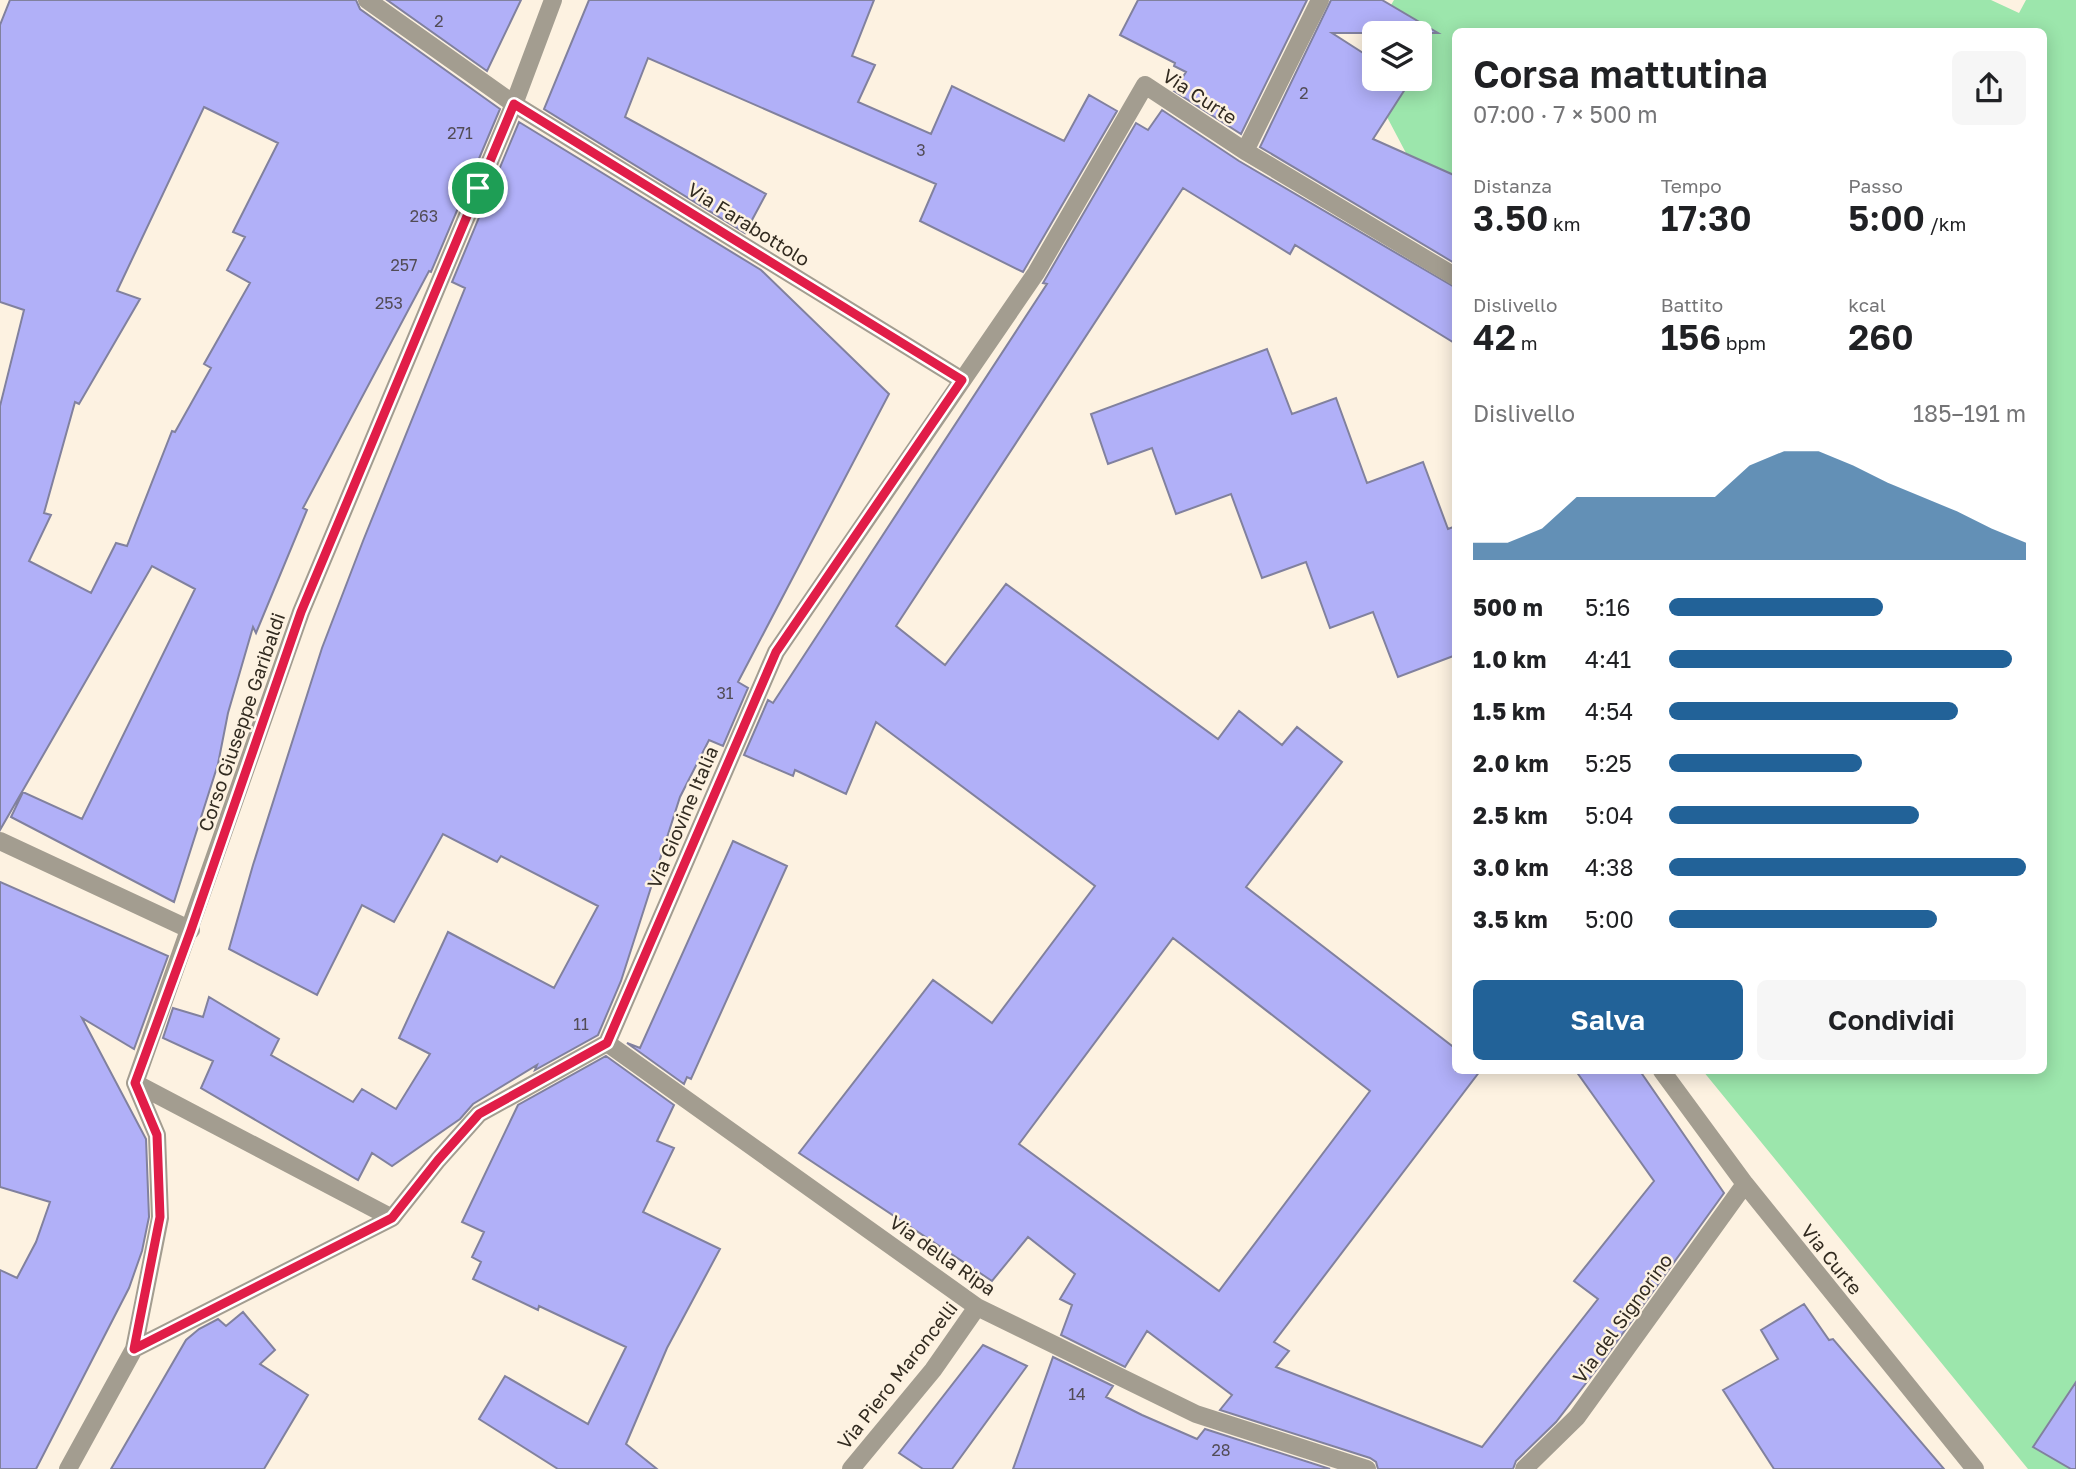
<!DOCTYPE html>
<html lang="it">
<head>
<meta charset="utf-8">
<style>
  body { margin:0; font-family:"Golos Text",sans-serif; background:#f6f6f6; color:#202124; height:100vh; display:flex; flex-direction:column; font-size:26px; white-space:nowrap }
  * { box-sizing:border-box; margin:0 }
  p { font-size:23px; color:#757577 }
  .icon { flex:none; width:38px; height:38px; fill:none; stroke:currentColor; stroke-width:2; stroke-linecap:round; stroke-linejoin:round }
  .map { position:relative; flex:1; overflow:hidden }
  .sheet { position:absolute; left:1452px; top:28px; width:595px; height:1046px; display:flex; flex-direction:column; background:#fff; border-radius:10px; box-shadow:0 4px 18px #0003 }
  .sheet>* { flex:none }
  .controls { position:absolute; left:1362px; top:21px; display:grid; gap:14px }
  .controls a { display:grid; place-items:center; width:70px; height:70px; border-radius:10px; background:#fff; box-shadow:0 4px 18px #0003; font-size:35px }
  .pin { position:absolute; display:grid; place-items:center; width:60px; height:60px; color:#fff; margin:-30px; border:4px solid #fff; border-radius:50%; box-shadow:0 2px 7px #0007 }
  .round { display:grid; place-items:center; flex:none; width:74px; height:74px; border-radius:10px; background:#f6f6f6 }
  .overview { display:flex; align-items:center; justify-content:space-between; height:119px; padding:0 21px }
  h1 { font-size:38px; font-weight:600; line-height:52px }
  .stats { display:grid; grid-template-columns:repeat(3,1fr); gap:10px; height:119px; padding:7px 21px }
  .stats div { display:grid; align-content:center }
  .stats b { font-size:35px; font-weight:600 }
  .stats small { font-size:19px; font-weight:400 }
  .stats p { font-size:19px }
  .chart { height:196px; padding:14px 21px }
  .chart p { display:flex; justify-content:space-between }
  .chart svg { width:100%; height:126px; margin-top:7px; fill:#226298; opacity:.7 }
  .cta { display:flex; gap:14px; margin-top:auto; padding:14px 21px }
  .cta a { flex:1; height:80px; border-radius:10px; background:#226298; color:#fff; font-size:28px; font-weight:600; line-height:80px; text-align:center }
  .cta a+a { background:#f6f6f6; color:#202124 }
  ul { padding:0 21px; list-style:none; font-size:23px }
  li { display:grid; grid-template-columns:112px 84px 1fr; align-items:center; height:52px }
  li i { height:18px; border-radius:9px; background:#226298 }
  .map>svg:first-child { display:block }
  .green { fill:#9ce6ac }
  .building { fill:#b1b0f8; stroke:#81819e; stroke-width:2; fill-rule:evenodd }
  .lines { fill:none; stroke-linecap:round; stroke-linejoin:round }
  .minor { stroke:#a39d90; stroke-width:18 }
  .route-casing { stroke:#fff; stroke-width:14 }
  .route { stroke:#e11d48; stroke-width:9 }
  .labels { text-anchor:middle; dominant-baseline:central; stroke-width:5; stroke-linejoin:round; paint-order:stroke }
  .number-label { font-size:16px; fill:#524c56 }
  .street-label { font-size:19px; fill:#322b20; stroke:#fdf2e1 }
</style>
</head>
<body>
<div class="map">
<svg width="2076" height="1469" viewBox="0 0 2076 1469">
  <rect width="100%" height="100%" fill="#fdf2e1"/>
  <path class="green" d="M1394,0H1991L2019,13L2026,0H2076V1469H2028L1703,1071H2044V32H1456V177L1406,153L1387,117L1409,83L1403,79H1419V33H1407L1414,19L1391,5Z"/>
  <path class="building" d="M10,0H356L360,9L500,109L431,272L429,271L303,508L307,510L256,633L253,627L228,713L218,764L174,902L11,817L23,792L82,819L195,589L152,566L0,830V406L24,310L0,302V25ZM204,107L278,143L233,232L245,237L227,270L250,283L204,364L211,368L175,432L172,431L127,546L116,543L91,593L29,561L51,515L44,513L75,402L79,404L140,299L117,291Z
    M387,0H521L487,71Z
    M589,0H874L852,56L875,65L858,102L931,134L952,86L1064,141L1089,95L1117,111L1023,272L920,221L936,184L648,58L625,117L766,194L745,233L544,109Z
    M1138,0H1307L1241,134L1174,91L1186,72L1174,66L1175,63L1120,35Z
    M1331,0H1382L1438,33H1332L1374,60V79H1403L1409,83L1373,139L1456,176V264L1260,147Z
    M1162,110L1239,161L1456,288V344L1295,245L1290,254L1183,188L896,626L945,665L1006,584L1218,739L1239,711L1282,745L1297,727L1342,762L1246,887L1456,1049V1071H1480L1274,1342L1289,1351L1276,1367L1482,1447L1598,1299L1574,1281L1654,1181L1576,1071H1640L1724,1193L1600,1365L1556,1422L1516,1461L1513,1469H1378L1376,1462L1370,1458L1220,1410L1232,1395L1147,1331L1125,1367L1061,1335L1072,1305L1060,1299L1075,1274L1028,1237L992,1281L799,1153L933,980L992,1023L1095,886L876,722L846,794L795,770L793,776L744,755L768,700L773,703L1047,284L1043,283L1136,123L1148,130ZM1173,938L1370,1091L1219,1291L1019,1144Z
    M519,122L761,270L889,394L738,682L748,688L723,746L709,740L680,797L621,981L598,1035L535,1070L537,1065L473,1104L460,1119L392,1166L372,1153L358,1180L201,1088L213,1061L163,1038L173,1008L203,1017L209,997L279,1039L271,1055L353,1102L362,1089L396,1109L430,1054L399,1038L448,932L554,988L598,906L501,856L497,862L443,834L394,922L362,905L317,995L229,949L253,865L322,648L363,541L465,288L452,282Z
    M1267,349L1292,414L1336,398L1367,483L1423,462L1448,529L1456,526V655L1398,677L1373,612L1330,628L1306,562L1262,578L1231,494L1176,514L1152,448L1108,464L1091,414Z
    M733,841L787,866L691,1079L687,1077L684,1084L627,1043L640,1048Z
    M0,882L168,956L134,1049L82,1018L146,1139L149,1217L142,1251L129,1288L36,1469H0V1270L17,1278L36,1242L50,1202L0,1187Z
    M606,1056L674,1105L657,1141L674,1148L643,1212L720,1249L667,1348L626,1444L657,1469H558L479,1419L505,1376L588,1424L626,1347L539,1306L538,1310L473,1279L481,1262L472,1257L484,1232L462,1222L518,1105Z
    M1804,1304L1829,1340L1833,1339L1944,1469H1774L1723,1390L1778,1359L1761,1330Z
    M243,1312L275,1350L260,1364L308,1395L264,1469H111L186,1340L199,1329L218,1319L226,1326Z
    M983,1345L1027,1366L952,1469H923L899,1453Z
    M1053,1357L1113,1386L1106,1397L1142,1415L1197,1439L1205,1429L1330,1469H1013Z
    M2076,1382V1469H2071L2033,1447Z"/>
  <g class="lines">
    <path class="minor" d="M367,0L514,104L962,380
      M1245,151L1320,0
      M0,841L191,930
      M607,1043L977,1307L1196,1414L1367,1469
      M1662,1071L1745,1184L1975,1469
      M392,1218L438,1160L479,1114L607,1043L776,652L1036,273L1145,85L1245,151L1456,277
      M134,1349L392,1218L135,1083
      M68,1469L134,1349L160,1218L157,1135L135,1083L301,612L514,104L553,0
      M851,1469L933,1370L977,1307
      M1524,1469L1577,1417L1745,1184"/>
  </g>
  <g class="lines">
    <g class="route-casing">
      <path id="route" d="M514,104L962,380L776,652L607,1043L479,1114L438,1160L392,1218L134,1349L160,1217L157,1135L135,1083L191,930L301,612Z"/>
    </g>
    <use href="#route" class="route"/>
  </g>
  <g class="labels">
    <g class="number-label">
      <text x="439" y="21">2</text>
      <text x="1304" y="93">2</text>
      <text x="460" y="133">271</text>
      <text x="921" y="150">3</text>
      <text x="424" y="216">263</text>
      <text x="404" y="265">257</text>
      <text x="389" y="303">253</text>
      <text x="725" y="693">31</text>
      <text x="581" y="1024">11</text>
      <text x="1077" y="1394">14</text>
      <text x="1221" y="1450">28</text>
    </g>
    <g class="street-label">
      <text transform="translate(1200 96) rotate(33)">Via Curte</text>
      <text transform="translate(749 224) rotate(32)">Via Farabottolo</text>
      <text transform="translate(241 722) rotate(-71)">Corso Giuseppe Garibaldi</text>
      <text transform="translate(682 817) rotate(-67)">Via Giovine Italia</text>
      <text transform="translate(943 1255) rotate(35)">Via della Ripa</text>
      <text transform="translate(1832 1259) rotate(51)">Via Curte</text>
      <text transform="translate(1622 1318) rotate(-54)">Via del Signorino</text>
      <text transform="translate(897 1375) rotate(-52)">Via Piero Maroncelli</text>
    </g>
  </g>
</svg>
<div class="controls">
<a><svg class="icon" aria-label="layers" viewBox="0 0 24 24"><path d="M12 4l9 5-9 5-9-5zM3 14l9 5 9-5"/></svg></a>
</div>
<div class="pin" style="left:478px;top:188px;background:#1e9e55"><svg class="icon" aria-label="arrive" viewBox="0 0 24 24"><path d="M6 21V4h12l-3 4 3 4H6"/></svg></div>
<section class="sheet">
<div class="overview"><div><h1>Corsa mattutina</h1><p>07:00 · 7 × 500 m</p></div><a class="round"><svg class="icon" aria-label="share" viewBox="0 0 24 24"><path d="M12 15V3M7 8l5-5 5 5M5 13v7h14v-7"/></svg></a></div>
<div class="stats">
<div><p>Distanza</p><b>3.50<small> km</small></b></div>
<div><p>Tempo</p><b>17:30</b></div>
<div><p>Passo</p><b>5:00<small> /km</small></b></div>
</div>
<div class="stats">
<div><p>Dislivello</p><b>42<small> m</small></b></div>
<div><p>Battito</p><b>156<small> bpm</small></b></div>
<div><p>kcal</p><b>260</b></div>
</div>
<div class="chart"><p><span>Dislivello</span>185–191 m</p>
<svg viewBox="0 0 160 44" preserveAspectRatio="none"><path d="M0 44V38L10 38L20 33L30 22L40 22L50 22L60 22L70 22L80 11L90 6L100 6L110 11L120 17L130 22L140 27L150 33L160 38V44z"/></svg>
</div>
<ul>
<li><b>500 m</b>5:16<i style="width:60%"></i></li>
<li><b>1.0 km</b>4:41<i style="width:96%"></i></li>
<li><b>1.5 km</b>4:54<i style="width:81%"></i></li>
<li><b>2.0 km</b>5:25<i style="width:54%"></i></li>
<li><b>2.5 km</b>5:04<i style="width:70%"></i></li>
<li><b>3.0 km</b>4:38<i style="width:100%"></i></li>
<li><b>3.5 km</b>5:00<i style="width:75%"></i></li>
</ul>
<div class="cta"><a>Salva</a><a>Condividi</a></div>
</section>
</div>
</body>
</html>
